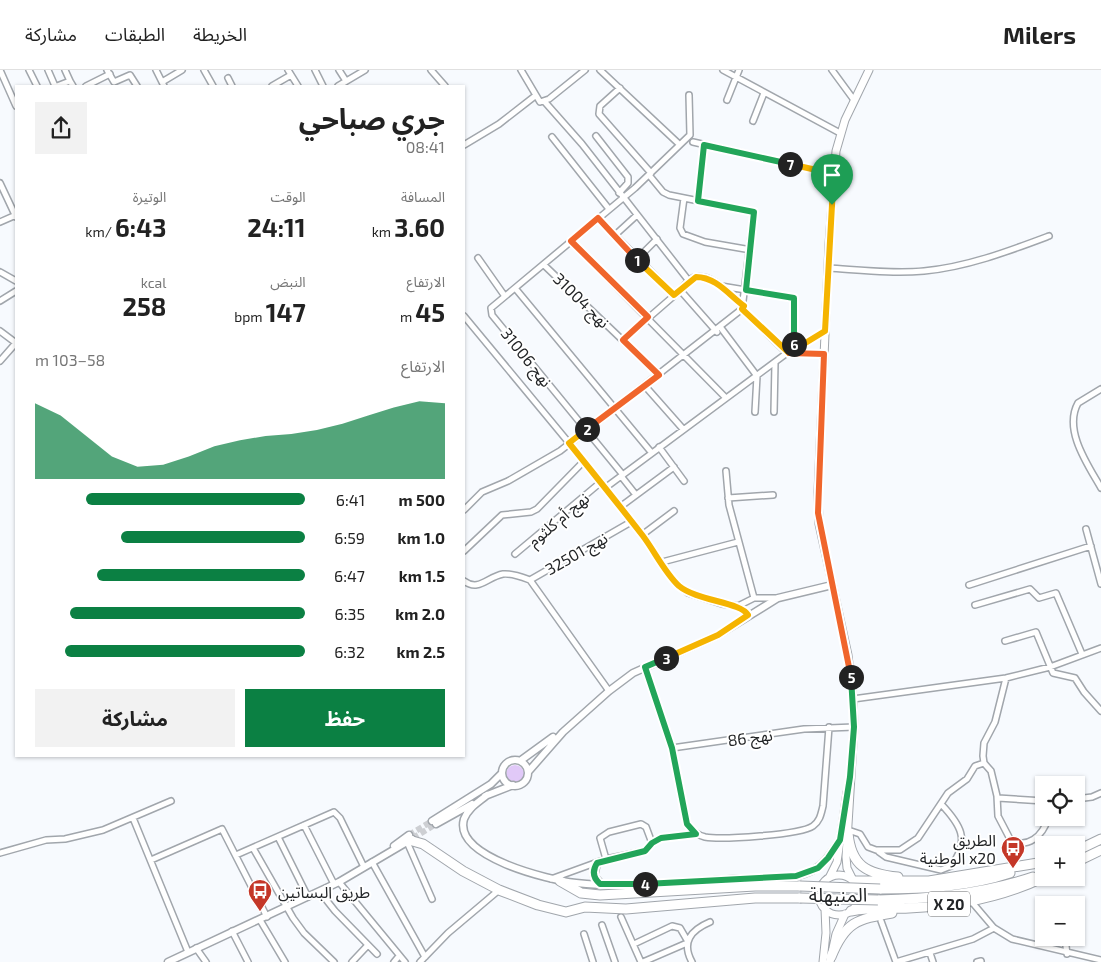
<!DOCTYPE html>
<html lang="ar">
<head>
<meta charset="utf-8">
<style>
  body { margin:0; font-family:"Exo 2","Noto Sans Arabic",sans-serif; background:#f2f2f2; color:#222; direction:rtl; height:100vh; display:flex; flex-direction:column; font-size:19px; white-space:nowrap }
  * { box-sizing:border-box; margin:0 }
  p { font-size:16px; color:#767676 }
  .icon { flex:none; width:28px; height:28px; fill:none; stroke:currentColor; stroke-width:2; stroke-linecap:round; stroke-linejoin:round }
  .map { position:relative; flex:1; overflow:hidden; direction:ltr }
  .side { position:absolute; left:15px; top:15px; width:450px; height:672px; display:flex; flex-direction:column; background:#fff; border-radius:0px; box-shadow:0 1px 4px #0004; direction:rtl }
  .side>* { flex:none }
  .buttons { position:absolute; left:1035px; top:706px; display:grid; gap:10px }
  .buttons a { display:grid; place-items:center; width:50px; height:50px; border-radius:0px; background:#fff; box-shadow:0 1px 4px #0004; font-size:25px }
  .pin { position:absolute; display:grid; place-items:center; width:42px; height:42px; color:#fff; margin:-51px -21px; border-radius:50% 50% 50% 0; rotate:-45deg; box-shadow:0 0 5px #0007 }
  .pin .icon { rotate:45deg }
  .km { position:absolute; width:25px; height:25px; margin:-12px; border-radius:50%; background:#222; color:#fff; font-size:14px; line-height:25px; text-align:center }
  .round { display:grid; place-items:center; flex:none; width:52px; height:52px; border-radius:0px; background:#f2f2f2 }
  .head { display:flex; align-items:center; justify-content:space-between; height:85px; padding:0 20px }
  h1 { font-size:28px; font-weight:700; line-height:38px }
  .figures { display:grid; grid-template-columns:repeat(3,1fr); gap:8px; height:85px; padding:5px 20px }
  .figures div { display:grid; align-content:center }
  .figures b { font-size:25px; font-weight:700 }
  .figures small { font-size:14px; font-weight:400 }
  .figures p { font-size:14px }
  .chart { height:140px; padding:10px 20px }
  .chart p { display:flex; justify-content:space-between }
  .chart svg { width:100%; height:90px; margin-top:5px; fill:#0b8043; opacity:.7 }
  .action { display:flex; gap:10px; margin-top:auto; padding:10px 20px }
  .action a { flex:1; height:58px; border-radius:0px; background:#0b8043; color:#fff; font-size:20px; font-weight:700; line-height:58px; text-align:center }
  .action a+a { background:#f2f2f2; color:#222 }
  ul { padding:0 20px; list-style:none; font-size:16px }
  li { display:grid; grid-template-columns:80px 60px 1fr; align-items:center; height:38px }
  li i { height:12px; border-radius:6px; background:#0b8043 }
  header { display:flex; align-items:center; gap:30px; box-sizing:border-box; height:70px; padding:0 25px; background:#fff; border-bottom:1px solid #e0e0e0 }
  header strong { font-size:24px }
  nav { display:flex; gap:28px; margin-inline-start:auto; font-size:18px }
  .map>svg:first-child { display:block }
  .green { fill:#e1c9f8 }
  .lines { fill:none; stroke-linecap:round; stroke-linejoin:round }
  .tertiary-tunnel { stroke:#cdcfd3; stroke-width:6; stroke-dasharray:6 3; stroke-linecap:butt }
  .minor-casing { stroke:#a1a6ac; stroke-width:8 }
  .tertiary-casing { stroke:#a1a6ac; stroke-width:9 }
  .secondary-casing { stroke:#a1a6ac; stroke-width:9 }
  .trunk-casing { stroke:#a1a6ac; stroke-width:11 }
  .minor { stroke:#fff; stroke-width:5 }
  .tertiary { stroke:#fff; stroke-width:6 }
  .secondary { stroke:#fff; stroke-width:7 }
  .trunk { stroke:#fff; stroke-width:9 }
  .trunk-bridge-casing { stroke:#a1a6ac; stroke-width:11; stroke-linecap:butt }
  .trunk-bridge { stroke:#fff; stroke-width:9 }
  .split-1-casing { stroke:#fff; stroke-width:10 }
  .split-2-casing { stroke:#fff; stroke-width:10 }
  .split-3-casing { stroke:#fff; stroke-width:10 }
  .split-4-casing { stroke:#fff; stroke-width:10 }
  .split-5-casing { stroke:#fff; stroke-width:10 }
  .split-6-casing { stroke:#fff; stroke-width:10 }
  .split-7-casing { stroke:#fff; stroke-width:10 }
  .split-8-casing { stroke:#fff; stroke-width:10 }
  .split-1 { stroke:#f5b400; stroke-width:6 }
  .split-2 { stroke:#f0652b; stroke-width:6 }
  .split-3 { stroke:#f5b400; stroke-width:6 }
  .split-4 { stroke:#22a559; stroke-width:6 }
  .split-5 { stroke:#22a559; stroke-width:6 }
  .split-6 { stroke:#f0652b; stroke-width:6 }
  .split-7 { stroke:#22a559; stroke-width:6 }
  .split-8 { stroke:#f5b400; stroke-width:6 }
  .labels { text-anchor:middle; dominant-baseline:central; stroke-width:4; stroke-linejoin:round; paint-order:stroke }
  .shield { fill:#fff; stroke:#656668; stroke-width:1 }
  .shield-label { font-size:15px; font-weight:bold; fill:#232527 }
  .street-label { font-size:16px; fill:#232527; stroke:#fff }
  .poi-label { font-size:16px; fill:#232527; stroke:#fff; text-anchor:end }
  .quarter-label { font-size:19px; fill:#232527; stroke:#fff }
</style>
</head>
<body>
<header>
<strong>Milers</strong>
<nav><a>الخريطة</a><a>الطبقات</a><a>مشاركة</a></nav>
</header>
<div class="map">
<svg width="1101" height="892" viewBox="0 0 1101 892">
  <rect width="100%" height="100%" fill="#f7fafe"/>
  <path class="green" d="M506 704a9 9 0 1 1 18 0a9 9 0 1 1-18 0Z"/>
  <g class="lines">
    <path class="tertiary-tunnel" d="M409,765L432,751
      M413,768L436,754"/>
    <g class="minor-casing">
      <path id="minor" d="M0,0L16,36
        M29,0L37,16
        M48,0L55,16
        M65,0L70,11
        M107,0L114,12L130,5L137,16
        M156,0L164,16
        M204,0L213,16
        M288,0L298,16
        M315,0L323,16
        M339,0L346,11
        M431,0L445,16
        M521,0L540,32L549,29L585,0
        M600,0L679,74
        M723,0L840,63
        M832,0L854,30
        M228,8L232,16
        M162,12L182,0
        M57,16L70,11L73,16
        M86,16L110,4
        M272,16L291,5
        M338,16L365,0
        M620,18L600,36L599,44L651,103
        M727,30L739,0
        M544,31L582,74L689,211
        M753,51L764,23
        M596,66L628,107V113L619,123
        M552,67L609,139
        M693,72L834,104
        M464,75L499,54L535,26
        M0,113L16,147
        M684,128L680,158L683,164L705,172L751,180
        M698,131L704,75
        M598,148L674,225
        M0,152L16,145
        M614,166L637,145
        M571,171L726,328
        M478,188L504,225
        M637,189L657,169
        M544,195L659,305
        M828,198C860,200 893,204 924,201C967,197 1009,181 1049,166
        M0,202L16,211
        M721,216L794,228V282
        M515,218L651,382
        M0,231L16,221
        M742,239L787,283L824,284
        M464,246L584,391L642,465L674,511L688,523L722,534L738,536L748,545
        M721,258L757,306L755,342
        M0,261L16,273
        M717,262L680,220C684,216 690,208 695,207C713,203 732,227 744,236
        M623,270L676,224
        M792,282L825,261
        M0,291L15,274
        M645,316L683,359
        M1101,319L1078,333C1063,360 1088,395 1101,418
        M774,342L775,293
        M659,377L684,411
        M726,401L729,435L754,528
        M623,405L492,245L491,238L635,118L690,65L689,25
        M621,406L636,425
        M605,418L787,283
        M728,428L773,425
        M620,437L674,397
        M464,440L482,422L508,411L560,381L742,239L754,142L669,125L663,122L649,105
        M1086,459L1101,514
        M642,465L674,441
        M464,481L502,445L531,442L537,439L584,391
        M515,484L601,412
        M662,492L738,472
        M530,510L631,452
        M464,511C479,522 487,507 503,504C512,503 522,507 530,510L609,621
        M969,515L1091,476
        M975,535L1030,519L1039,528L1056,523L1082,584
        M738,536L754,528H778
        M1005,571L1036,562L1053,603L1075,608L1084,622L1101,641
        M645,597L672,678L687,754C692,761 697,765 705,767C721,770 800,765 813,756C820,751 821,744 823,736L829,657
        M1006,608L995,652L984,673L983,686L984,693L991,701L997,726L998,746L1010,769C1027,780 1043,766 1048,748
        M853,629L1006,608L1050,597L1101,578
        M672,678L804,659L854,657
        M998,728L1044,731
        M1076,729L1092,727L1101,723
        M133,748L188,882
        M304,755L334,814
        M848,760L860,764L868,777L876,780H900L918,768L948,723L967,709L975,696L984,693
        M278,767L308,827
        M407,772L432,829
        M253,778L293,848L304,863L334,892
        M879,782L886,787L941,800L951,796C971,770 960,754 941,734
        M0,783L46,770L65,769L103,760L171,731
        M236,785L334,742L340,748L364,797
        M606,789L600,768L609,762L641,754L646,757L652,773
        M151,790L222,759L267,847
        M372,792L425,887
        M551,809L606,789L645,781L652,773L661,768L696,764
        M339,812L405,892
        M320,822L335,841L377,884
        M971,831L994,858L1012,869L1101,890
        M621,847L641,892
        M260,850L285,892
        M881,851L896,892
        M602,855L615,892
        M232,861L248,892
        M584,864L593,892
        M1065,868L1067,884
        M634,874L672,856L680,858L687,870
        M196,878L206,892
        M930,883L933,892
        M352,892L368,875
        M394,892L399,886
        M420,892L448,863L499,820
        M643,892L687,873
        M692,892C681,872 691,860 710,852
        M896,892L973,869L994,858
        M977,892L981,891"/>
    </g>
    <g class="tertiary-casing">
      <path id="tertiary" d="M502 703a13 13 0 1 1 26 0a13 13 0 1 1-26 0Z
        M520,691L553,667
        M528,702L563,662L609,621L633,603L718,565L778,528L832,515
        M487,725C479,732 468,738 464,749C453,787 549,810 576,813C628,819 682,812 734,809C758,808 788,812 809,802C824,796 831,783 840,770
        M485,726L513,715
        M432,751L491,714L502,703
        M436,754L472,734
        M394,776L409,765
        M597,793L594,806L601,814
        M168,892L339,812L412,769"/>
    </g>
    <g class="secondary-casing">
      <path id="secondary" d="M819 825a20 20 0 1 1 40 0a20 20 0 1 1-40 0Z
        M830,806L837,792L847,722
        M852,808L847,798L846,787L854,657L853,629L848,585L819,454L818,422L829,174L836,81L845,50L869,0
        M823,892L826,863L825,839
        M830,892L836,864L845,844"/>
    </g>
    <g class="trunk-casing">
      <path id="trunk" d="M848,763C851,796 867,804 898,807
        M409,770L423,774L463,801L499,820L538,835L566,842L585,837L626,839L755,828H800
        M1076,781L1101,769
        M1076,792L1101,780
        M560,811L581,823L600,825L755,816H800
        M854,811H929L1044,792
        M880,819C924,819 968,817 1010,803
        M878,830C931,829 983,824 1033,807
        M851,841C870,837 890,839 909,838C956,836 1001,828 1044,807
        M831,887C845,852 857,849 892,843"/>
    </g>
    <use href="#minor" class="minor"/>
    <use href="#tertiary" class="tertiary"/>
    <use href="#secondary" class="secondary"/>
    <use href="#trunk" class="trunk"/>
    <g class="trunk-bridge-casing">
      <path id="trunk-bridge" d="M800,816L880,819
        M800,828L878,830"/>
    </g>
    <use href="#trunk-bridge" class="trunk-bridge"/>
  </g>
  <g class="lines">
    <g class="split-1-casing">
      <path id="split-1" d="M637,190L674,225L696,207C716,207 729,225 744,236L742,239L789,283L825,261L832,135"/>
    </g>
    <g class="split-2-casing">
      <path id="split-2" d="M587,359L659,305L623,270L648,247L571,171L598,148L637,190"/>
    </g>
    <g class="split-3-casing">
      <path id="split-3" d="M587,359L569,373C594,404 619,435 643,466C655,482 665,503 679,516C697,531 741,532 748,545L718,565L666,588"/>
    </g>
    <g class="split-4-casing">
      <path id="split-4" d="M645,814H600C593,808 592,801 597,793L645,781L652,773L661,768L696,764L687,754L672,678L645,597L666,588"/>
    </g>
    <g class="split-5-casing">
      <path id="split-5" d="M645,814L796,806L818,798L828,788L840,770L850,707L854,657L851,607"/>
    </g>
    <g class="split-6-casing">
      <path id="split-6" d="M794,274V282L789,283L824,284L818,443L851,607"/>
    </g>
    <g class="split-7-casing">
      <path id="split-7" d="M790,94L704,75L698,131L754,142L746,220L794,228V274"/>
    </g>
    <g class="split-8-casing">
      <path id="split-8" d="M790,94L834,104L832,135"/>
    </g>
    <use href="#split-1" class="split-1"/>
    <use href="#split-2" class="split-2"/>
    <use href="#split-3" class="split-3"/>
    <use href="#split-4" class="split-4"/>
    <use href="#split-5" class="split-5"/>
    <use href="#split-6" class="split-6"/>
    <use href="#split-7" class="split-7"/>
    <use href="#split-8" class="split-8"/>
  </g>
  <defs>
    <g id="bus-pin" transform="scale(1.25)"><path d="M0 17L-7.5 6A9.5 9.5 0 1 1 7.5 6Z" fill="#c43728" stroke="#fff"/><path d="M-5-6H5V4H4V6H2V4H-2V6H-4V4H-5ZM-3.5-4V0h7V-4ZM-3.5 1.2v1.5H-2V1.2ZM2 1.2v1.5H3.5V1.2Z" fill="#fff"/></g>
  </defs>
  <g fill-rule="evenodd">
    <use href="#bus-pin" x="1013" y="778"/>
    <use href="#bus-pin" x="260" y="821"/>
  </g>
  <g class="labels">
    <rect class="shield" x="928" y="821.5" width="42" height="25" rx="4"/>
    <g class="shield-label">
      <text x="949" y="834">X 20</text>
    </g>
    <g class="street-label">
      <text transform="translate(582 230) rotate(44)">نهج 31004</text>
      <text transform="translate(527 287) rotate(51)">نهج 31006</text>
      <text transform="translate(558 449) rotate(-40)">نهج أم كلثوم</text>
      <text transform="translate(576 483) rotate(-30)">نهج 32501</text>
      <text transform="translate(750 667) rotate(-8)">نهج 86</text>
    </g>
    <g class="poi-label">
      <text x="996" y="769">الطريق<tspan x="996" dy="18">الوطنية x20</tspan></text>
      <text x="278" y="821" text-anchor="start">طريق البساتين</text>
    </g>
    <g class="quarter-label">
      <text x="838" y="824">المنيهلة</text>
    </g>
  </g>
</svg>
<div class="buttons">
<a><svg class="icon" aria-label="locate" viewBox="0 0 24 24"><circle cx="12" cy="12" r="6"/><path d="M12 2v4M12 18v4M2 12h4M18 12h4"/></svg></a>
<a>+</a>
<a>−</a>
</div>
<div class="pin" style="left:832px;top:135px;background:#1e9e55"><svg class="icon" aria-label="arrive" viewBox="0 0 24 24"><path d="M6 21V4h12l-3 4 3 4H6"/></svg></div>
<b class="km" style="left:637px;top:190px">1</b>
<b class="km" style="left:587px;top:359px">2</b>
<b class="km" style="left:666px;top:588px">3</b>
<b class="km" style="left:645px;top:814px">4</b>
<b class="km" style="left:851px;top:607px">5</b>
<b class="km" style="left:794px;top:274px">6</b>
<b class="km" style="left:790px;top:94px">7</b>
<section class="side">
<div class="head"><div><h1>جري صباحي</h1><p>08:41</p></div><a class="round"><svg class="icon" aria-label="share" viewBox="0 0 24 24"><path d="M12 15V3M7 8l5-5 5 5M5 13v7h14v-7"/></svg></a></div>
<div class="figures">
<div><p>المسافة</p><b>3.60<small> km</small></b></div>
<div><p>الوقت</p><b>24:11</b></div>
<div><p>الوتيرة</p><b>6:43<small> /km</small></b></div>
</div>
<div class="figures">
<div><p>الارتفاع</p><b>45<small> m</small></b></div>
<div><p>النبض</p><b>147<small> bpm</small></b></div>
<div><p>kcal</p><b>258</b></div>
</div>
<div class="chart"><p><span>الارتفاع</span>58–103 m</p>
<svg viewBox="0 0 160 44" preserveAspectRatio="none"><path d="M0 44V7L10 13L20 23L30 33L40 38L50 37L60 33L70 28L80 25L90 23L100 22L110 20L120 17L130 13L140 9L150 6L160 7V44z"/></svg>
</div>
<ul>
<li><b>500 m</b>6:41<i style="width:81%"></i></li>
<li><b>1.0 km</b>6:59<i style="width:68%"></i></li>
<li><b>1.5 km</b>6:47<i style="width:77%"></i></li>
<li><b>2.0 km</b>6:35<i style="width:87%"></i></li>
<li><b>2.5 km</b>6:32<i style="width:89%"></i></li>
</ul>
<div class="action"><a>حفظ</a><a>مشاركة</a></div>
</section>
</div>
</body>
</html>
